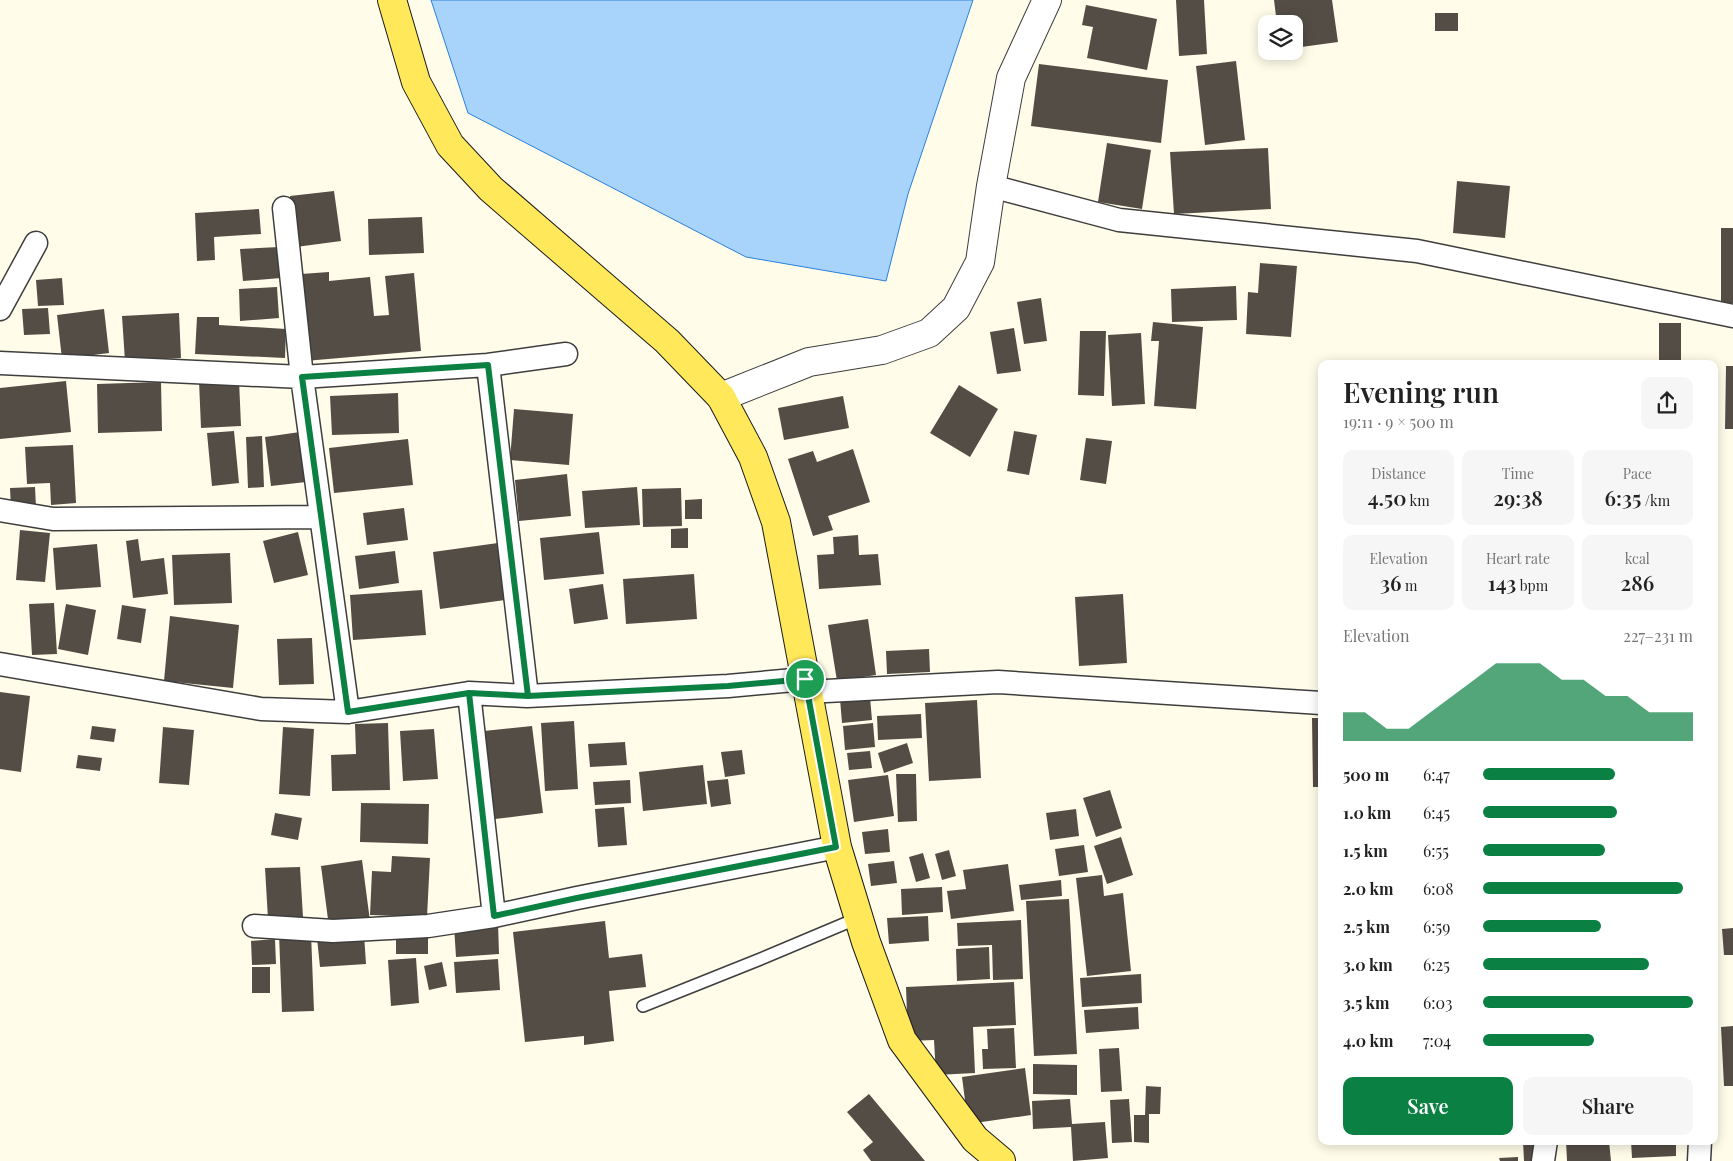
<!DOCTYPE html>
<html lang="en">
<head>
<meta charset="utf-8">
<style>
  body { margin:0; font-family:"Playfair Display",serif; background:#f6f6f6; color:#222; height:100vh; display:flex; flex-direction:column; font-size:19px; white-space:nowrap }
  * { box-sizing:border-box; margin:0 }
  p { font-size:16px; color:#767676 }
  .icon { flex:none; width:28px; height:28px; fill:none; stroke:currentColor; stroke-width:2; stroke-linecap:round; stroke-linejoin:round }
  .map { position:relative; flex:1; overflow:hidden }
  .drawer { position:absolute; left:1318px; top:360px; width:400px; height:785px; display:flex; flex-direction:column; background:#fff; border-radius:10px; box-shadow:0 2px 12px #0003 }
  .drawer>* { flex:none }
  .controls { position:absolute; left:1258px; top:15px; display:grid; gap:10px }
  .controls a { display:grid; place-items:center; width:45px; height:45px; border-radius:10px; background:#fff; box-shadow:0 2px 12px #0003; font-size:25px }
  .pin { position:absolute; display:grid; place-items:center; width:42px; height:42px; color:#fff; margin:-21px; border:2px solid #fff; border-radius:50%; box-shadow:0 1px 5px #0007 }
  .round { display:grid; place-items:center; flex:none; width:52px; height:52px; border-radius:10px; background:#f6f6f6 }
  .summary { display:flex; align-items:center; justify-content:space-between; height:85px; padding:0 25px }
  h1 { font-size:28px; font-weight:600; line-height:38px }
  .metrics { display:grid; grid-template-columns:repeat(3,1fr); gap:8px; height:85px; padding:5px 25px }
  .metrics div { display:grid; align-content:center; border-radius:10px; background:#f6f6f6; text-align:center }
  .metrics b { font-size:21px; font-weight:600 }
  .metrics small { font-size:14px; font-weight:400 }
  .metrics p { font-size:14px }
  .chart { height:140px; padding:10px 25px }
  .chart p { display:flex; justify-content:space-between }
  .chart svg { width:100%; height:90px; margin-top:5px; fill:#0b8043; opacity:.7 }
  .action { display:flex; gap:10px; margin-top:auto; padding:10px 25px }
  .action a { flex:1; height:58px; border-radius:10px; background:#0b8043; color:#fff; font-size:20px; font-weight:600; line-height:58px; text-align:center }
  .action a+a { background:#f6f6f6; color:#222 }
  ul { padding:0 25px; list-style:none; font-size:16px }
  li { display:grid; grid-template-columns:80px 60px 1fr; align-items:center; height:38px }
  li i { height:12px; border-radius:6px; background:#0b8043 }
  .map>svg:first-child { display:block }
  .water { fill:#a8d4fc; stroke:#2880da }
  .building { fill:#544d46 }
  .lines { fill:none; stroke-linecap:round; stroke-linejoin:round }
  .service-casing { stroke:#3e3e3e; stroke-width:14 }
  .minor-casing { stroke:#3e3e3e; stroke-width:25 }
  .tertiary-casing { stroke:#3e3e3e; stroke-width:30 }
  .primary-casing { stroke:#1c1c1c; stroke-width:30 }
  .service { stroke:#fff; stroke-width:11 }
  .minor { stroke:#fff; stroke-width:22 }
  .tertiary { stroke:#fff; stroke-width:28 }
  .primary { stroke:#ffe859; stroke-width:28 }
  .route-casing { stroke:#fff; stroke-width:10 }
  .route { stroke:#0b8043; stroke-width:6 }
</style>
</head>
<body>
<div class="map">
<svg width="1733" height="1161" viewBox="0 0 1733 1161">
  <rect width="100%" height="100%" fill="#fffde9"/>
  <path class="water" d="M431,0H973L908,194L886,281L746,257L468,113Z"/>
  <path class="building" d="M1176,0H1204L1207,54L1179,56Z
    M1274,0H1332L1338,42L1294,48V24H1277Z
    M1086,5L1157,19L1147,70L1087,58L1093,27L1082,25Z
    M1435,13H1458V31H1435Z
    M1236,61L1245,140L1205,145L1196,66Z
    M1039,64L1168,80L1161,143L1031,126Z
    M1107,143L1151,150L1142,209L1098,202Z
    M1268,148L1271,209L1174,214L1170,152Z
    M1457,181L1510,186L1505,238L1453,233Z
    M334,191L341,241L296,247L290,196Z
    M259,209L261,234L214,237L215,260L197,261L195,213Z
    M422,217L424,253L369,255L368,219Z
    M1721,228H1733V303H1721Z
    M279,247L281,278L243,281L240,249Z
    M1260,263L1297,266L1291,337L1246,334L1248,292L1258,293Z
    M329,272V281L370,277L374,316L389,315L385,276L414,273L421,351L305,361L301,274Z
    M62,278L64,305L38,306L36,280Z
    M1236,286L1237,320L1172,322L1171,289Z
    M277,287L279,318L240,321L239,289Z
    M1041,298L1047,341L1024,344L1017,302Z
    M48,308L50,334L24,335L22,309Z
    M104,309L109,353L62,359L57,315Z
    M179,313L181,358L125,361L122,316Z
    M197,317H219V325L286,329L285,358L195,354Z
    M1153,322L1203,327L1196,409L1154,406L1159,341H1151Z
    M1659,323H1681V364H1659Z
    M1014,328L1021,371L997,374L990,332Z
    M1080,331H1106L1104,396L1078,395Z
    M1141,333L1145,404L1112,406L1108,335Z
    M1726,366H1733V429H1725Z
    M239,380L241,426L201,428L199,381Z
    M66,381L71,432L0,439V388Z
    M161,382L162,431L98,433L97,384Z
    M959,385L998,409L970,457L930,433Z
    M398,393L399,433L332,435L330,396Z
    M843,396L849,428L784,440L778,408Z
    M514,409L573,414L569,465L510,460Z
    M234,431L239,483L212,486L207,433Z
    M1014,431L1037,435L1029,475L1007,471Z
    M300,432L306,482L271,486L265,437Z
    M262,436L264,487L248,488L246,437Z
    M1086,438L1112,441L1106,484L1080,480Z
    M408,439L413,485L334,493L329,448Z
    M73,445L76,503L51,505L50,483L27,484L25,447Z
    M853,449L870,502L828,516L833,530L813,536L788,459L813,451L817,462Z
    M567,474L571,516L519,521L515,480Z
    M35,487L36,507L11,509L10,488Z
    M637,487L640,525L585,528L582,491Z
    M681,488L682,526L643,527L642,489Z
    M702,499V519H685V500Z
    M404,508L408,540L367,545L363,513Z
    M688,528V548H671V529Z
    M20,530L50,533L45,582L16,580Z
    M298,532L308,575L274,583L263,541Z
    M599,532L604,574L544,580L540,538Z
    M858,535L859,555L878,554L881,585L819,589L817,555L834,554L833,537Z
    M138,539L141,561L164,558L168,594L133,598L126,541Z
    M498,543L505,600L440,609L433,552Z
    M97,544L101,587L56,590L53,548Z
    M395,551L399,583L359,589L355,556Z
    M230,553L232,603L174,605L172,555Z
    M694,574L697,619L626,624L623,579Z
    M603,584L608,619L574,624L569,589Z
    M422,590L426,635L353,640L350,595Z
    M1123,594L1127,663L1079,666L1075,597Z
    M54,603L57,654L32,655L29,604Z
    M66,604L96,610L88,655L58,649Z
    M122,605L146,609L141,643L117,639Z
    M170,616L239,625L233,688L164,681Z
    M868,619L876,675L837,681L828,625Z
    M312,638L314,684L279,685L277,639Z
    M929,649L930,672L887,674L886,651Z
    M0,692L30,696L21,772L0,769Z
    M870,697L872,720L842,723L840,699Z
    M977,700L981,778L929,781L925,703Z
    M921,714L922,738L878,740L877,716Z
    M1312,718H1321V787H1313Z
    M574,721L578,789L545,791L541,723Z
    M388,723L390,790L332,791L331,755L356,754L355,724Z
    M873,723L875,747L845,750L843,726Z
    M92,726L116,729L114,742L90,739Z
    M532,726L543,813L495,819L484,731Z
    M163,727L194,730L189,785L159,783Z
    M283,727L314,729L310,796L279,794Z
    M434,729L438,779L403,781L400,731Z
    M625,742L627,765L590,767L588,744Z
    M907,743L913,763L884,773L878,753Z
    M742,750L745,774L725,777L721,752Z
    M870,751L872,768L849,770L847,753Z
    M78,755L102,758L100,771L76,768Z
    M703,765L707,804L643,811L639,772Z
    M896,774H916L917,821L898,822Z
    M888,775L894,816L854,822L848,780Z
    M728,779L731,804L711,807L707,781Z
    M630,780L631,803L595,805L593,782Z
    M1110,790L1122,828L1096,837L1083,798Z
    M361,803L429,804L428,844L360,842Z
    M624,807L627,845L598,847L595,809Z
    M1076,809L1079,836L1050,840L1046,813Z
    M275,813L302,818L298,840L271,835Z
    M888,829L890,852L865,854L862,832Z
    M1121,837L1133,875L1107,884L1094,846Z
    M1084,845L1088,872L1059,876L1055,849Z
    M949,850L956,876L942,880L935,854Z
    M923,853L930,878L916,882L909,857Z
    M392,856L430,858L427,917L370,915L372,871L391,872Z
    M362,860L370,921L329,927L321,866Z
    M894,861L897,883L871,886L868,864Z
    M1008,864L1014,911L951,919L947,891L966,889L963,870Z
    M300,867L303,917L268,919L265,868Z
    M1102,875L1104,896L1123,893L1131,971L1087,976L1076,878Z
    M1061,880L1062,896L1021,900L1019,885Z
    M942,887L943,912L902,915L901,889Z
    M1069,899L1077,1054L1034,1056L1026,901Z
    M928,916L929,941L889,944L887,918Z
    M1021,920L1023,979L993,980L992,945L958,946L957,923Z
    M605,921L609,958L642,954L646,987L609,991L614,1041L584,1045V1036L525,1042L513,932Z
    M498,923L499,954L456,957L454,926Z
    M1733,928V955H1724L1722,929Z
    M396,932H428V954H396Z
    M311,933L314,1011L282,1012L279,934Z
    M364,934L366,964L320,967L317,938Z
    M275,939L276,964L252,965L251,941Z
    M989,947L990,979L957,981L956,949Z
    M416,958L419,1003L391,1006L388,960Z
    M498,959L500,990L456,993L454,962Z
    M442,962L447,986L429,990L424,966Z
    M252,967H270V993H252Z
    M1141,974L1142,1003L1082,1007L1080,978Z
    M1014,982L1016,1025L973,1027L975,1073L936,1075L934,1040L908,1041L906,987Z
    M1138,1007L1139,1029L1086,1033L1084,1010Z
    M1733,1026V1086H1724L1721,1027Z
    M1014,1028L1016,1068L983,1069L982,1049H988L987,1029Z
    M1119,1048L1122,1091L1101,1092L1099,1049Z
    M1033,1064L1077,1065V1095L1033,1094Z
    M1025,1068L1031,1115L968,1124L962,1077Z
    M1146,1086L1161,1087L1160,1114H1149V1143L1134,1142V1115H1145Z
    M869,1094L925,1161H871L863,1150L873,1142L847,1112Z
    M1070,1099L1072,1124L1105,1122L1108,1158L1073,1161L1071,1127L1033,1129L1032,1101Z
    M1129,1099L1132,1142L1112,1143L1110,1100Z
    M1523,1141H1542L1543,1161H1524Z
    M1566,1141H1609L1611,1161H1567Z
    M1631,1141H1676V1156L1632,1158Z
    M1518,1157V1161H1500L1499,1158Z"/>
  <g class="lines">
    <g class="service-casing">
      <path id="service" d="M643,1006L763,958L858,918"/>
    </g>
    <g class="minor-casing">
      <path id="minor" d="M991,186L1119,220L1417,251L1733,316
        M284,208L302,377L348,712
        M0,309L36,243
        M0,363L302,377L488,365L566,354
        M488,365L527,696
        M0,510L53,519L321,517
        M0,664L261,709L348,712L469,693L527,696L728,686L805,679
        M807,692L998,682L1321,703
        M469,693L494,916
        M254,926L333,931L428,926L494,916L577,898L837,847
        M1543,1161L1546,1141
        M1699,1161L1700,1141"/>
    </g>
    <g class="tertiary-casing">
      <path id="tertiary" d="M721,397L809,362L882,350L929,333L956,308L980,262L991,186L1011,78L1047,0"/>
    </g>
    <g class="primary-casing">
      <path id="primary" d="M392,0L416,82L450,145L491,189L667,341L721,397L753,457L776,522L837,847L866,942L902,1040L975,1139L1001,1161"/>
    </g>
    <use href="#service" class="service"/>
    <use href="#minor" class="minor"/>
    <use href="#tertiary" class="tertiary"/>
    <use href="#primary" class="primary"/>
  </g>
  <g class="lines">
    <g class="route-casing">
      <path id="route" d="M805,679L728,686L528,696L469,693L348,712L302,377L488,365L528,696L469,693L494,916L577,898L836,847L805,679"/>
    </g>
    <use href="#route" class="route"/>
  </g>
</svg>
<div class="controls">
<a><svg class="icon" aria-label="layers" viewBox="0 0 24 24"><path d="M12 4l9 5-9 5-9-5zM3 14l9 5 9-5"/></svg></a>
</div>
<div class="pin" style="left:805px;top:679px;background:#1e9e55"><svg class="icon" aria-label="arrive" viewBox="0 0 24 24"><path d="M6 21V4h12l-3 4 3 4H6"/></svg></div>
<section class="drawer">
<div class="summary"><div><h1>Evening run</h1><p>19:11 · 9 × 500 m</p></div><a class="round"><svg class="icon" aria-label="share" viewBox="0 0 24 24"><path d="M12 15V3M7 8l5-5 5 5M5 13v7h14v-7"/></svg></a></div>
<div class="metrics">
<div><p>Distance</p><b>4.50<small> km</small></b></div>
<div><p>Time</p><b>29:38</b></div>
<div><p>Pace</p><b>6:35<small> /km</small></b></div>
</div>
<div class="metrics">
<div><p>Elevation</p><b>36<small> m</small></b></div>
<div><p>Heart rate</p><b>143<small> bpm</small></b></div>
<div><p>kcal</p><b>286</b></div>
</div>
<div class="chart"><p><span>Elevation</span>227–231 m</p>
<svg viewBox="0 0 160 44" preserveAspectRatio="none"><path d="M0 44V30L10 30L20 38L30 38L40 30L50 22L60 14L70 6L80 6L90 6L100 14L110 14L120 22L130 22L140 30L150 30L160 30V44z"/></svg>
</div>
<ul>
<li><b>500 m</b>6:47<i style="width:63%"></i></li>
<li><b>1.0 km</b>6:45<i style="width:64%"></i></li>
<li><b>1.5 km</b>6:55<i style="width:58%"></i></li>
<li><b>2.0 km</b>6:08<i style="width:95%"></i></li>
<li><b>2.5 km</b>6:59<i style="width:56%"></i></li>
<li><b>3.0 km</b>6:25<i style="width:79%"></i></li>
<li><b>3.5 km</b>6:03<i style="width:100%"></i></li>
<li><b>4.0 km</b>7:04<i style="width:53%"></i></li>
</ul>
<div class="action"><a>Save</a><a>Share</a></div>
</section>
</div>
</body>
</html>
